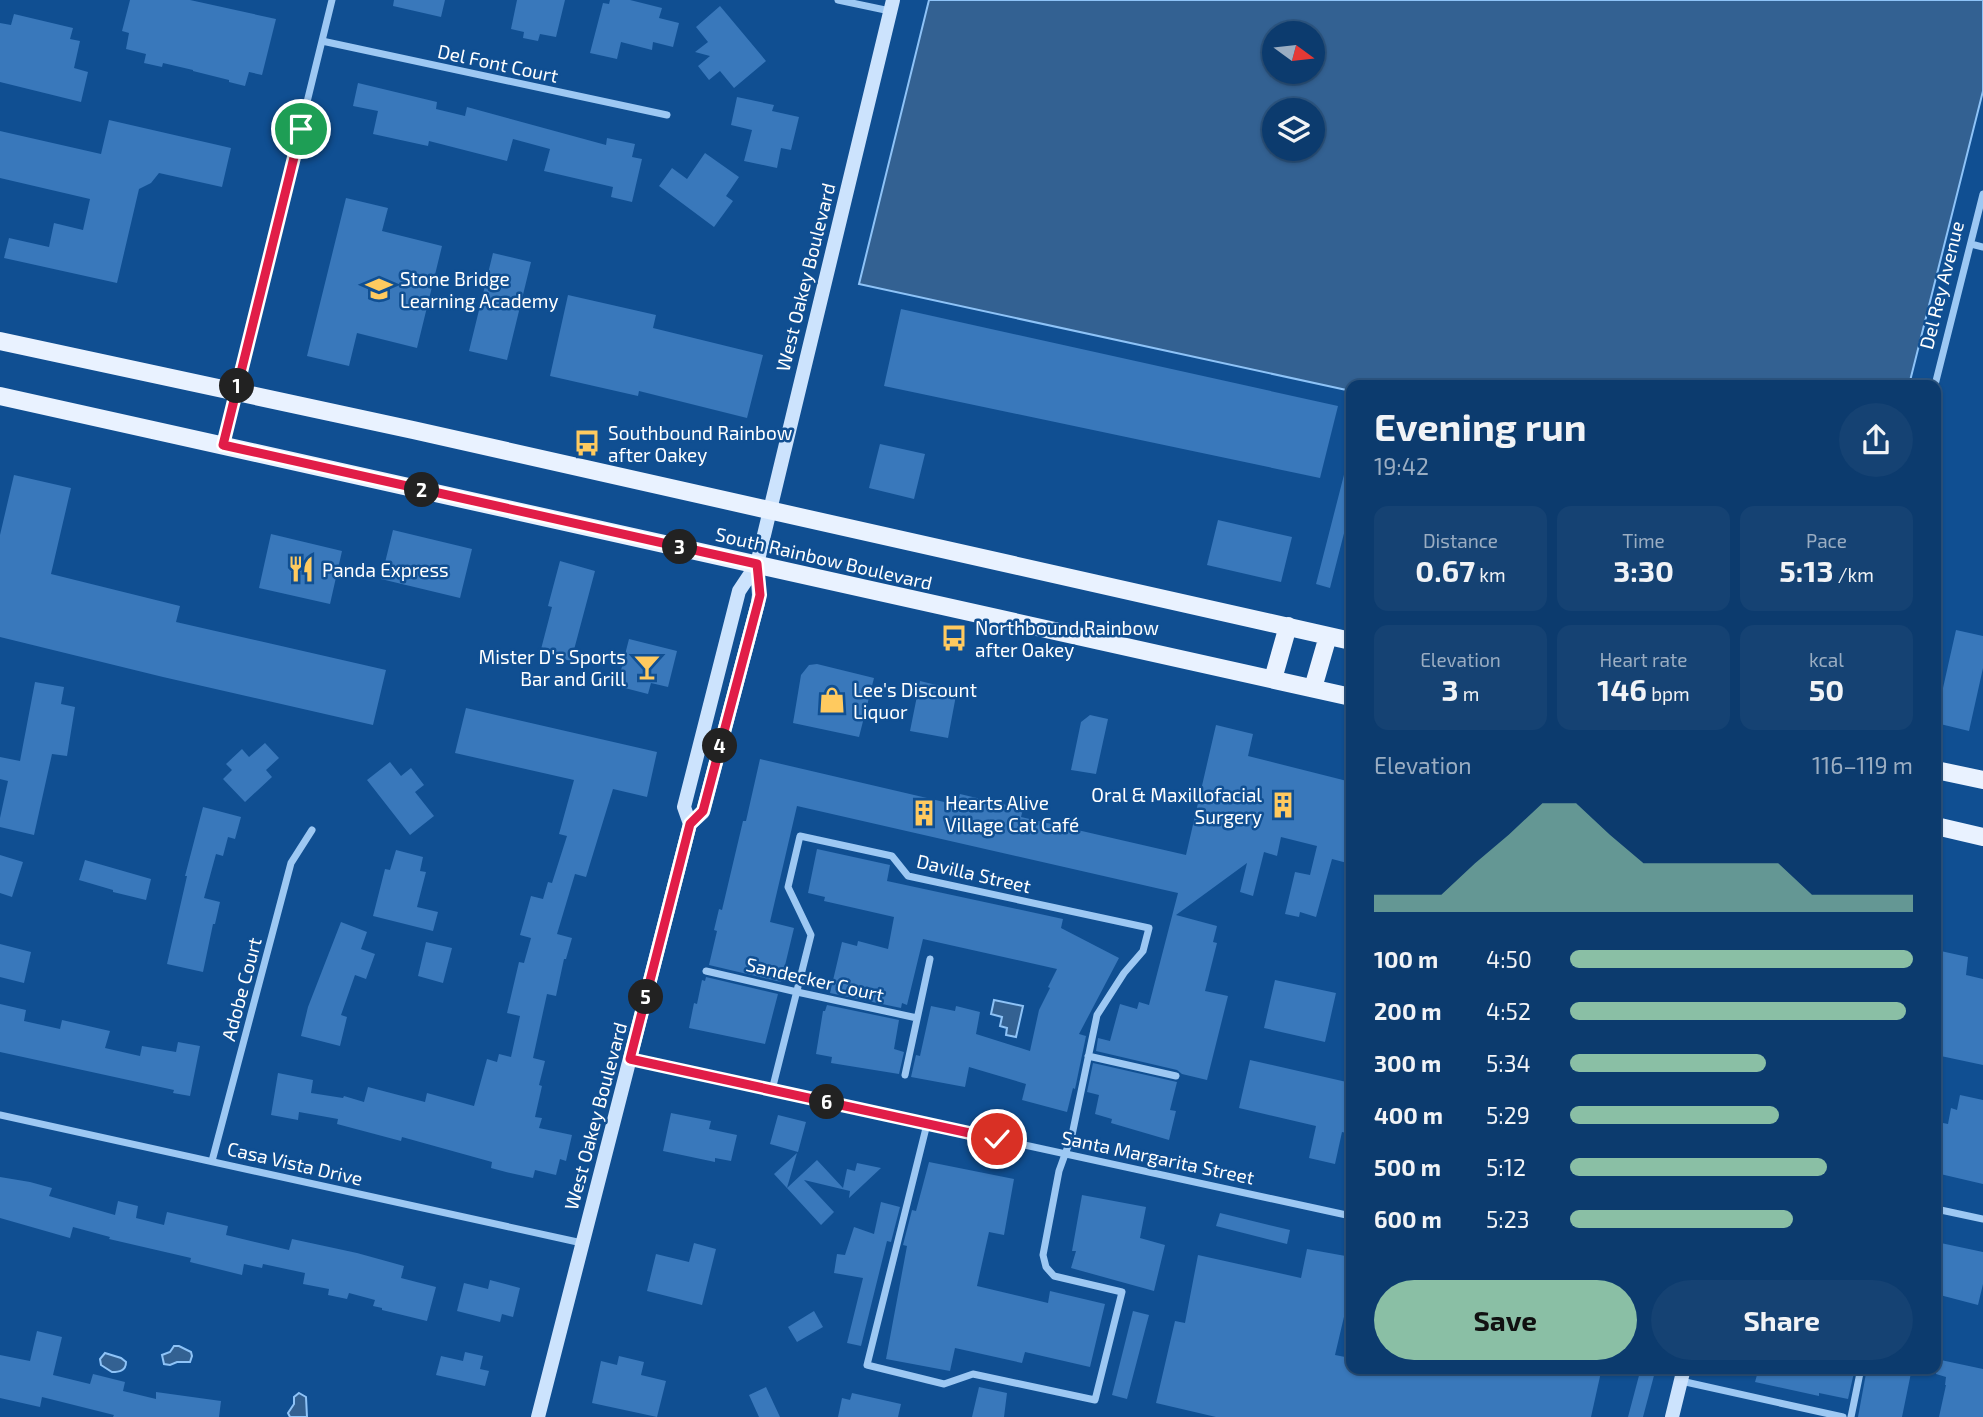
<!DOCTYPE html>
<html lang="en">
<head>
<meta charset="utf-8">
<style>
  body { margin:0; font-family:"Exo 2",sans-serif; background:#154273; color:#f1f3f6; height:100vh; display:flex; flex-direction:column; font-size:26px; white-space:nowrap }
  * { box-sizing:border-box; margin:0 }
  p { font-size:23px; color:#9aadc2 }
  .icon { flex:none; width:38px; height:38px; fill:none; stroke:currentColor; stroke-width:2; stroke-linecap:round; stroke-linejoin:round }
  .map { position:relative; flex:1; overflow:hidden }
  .details { position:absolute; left:1346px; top:380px; width:595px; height:994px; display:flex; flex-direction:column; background:#0c3b6e; border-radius:14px; box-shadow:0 2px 5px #0004,0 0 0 2px #2c5581 }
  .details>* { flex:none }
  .needle { width:46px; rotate:105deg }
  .fabs { position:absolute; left:1262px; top:21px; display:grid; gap:14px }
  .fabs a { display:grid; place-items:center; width:63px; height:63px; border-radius:50%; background:#0c3b6e; box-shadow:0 2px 5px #0004,0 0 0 2px #2c5581; font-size:35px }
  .pin { position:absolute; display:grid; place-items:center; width:60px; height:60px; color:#fff; margin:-30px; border:4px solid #fff; border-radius:50%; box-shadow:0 2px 7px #0007 }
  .km { position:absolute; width:35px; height:35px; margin:-18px; border-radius:50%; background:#222; color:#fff; font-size:19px; line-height:35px; text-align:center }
  .round { display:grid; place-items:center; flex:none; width:74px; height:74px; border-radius:37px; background:#154273 }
  .overview { display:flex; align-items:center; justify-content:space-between; height:119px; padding:0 28px }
  h1 { font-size:38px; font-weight:700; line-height:52px }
  .figures { display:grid; grid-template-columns:repeat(3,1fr); gap:10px; height:119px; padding:7px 28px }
  .figures div { display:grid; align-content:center; border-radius:14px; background:#154273; text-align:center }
  .figures b { font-size:30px; font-weight:700 }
  .figures small { font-size:19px; font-weight:400 }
  .figures p { font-size:19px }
  .chart { height:196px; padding:14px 28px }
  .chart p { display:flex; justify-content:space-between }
  .chart svg { width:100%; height:126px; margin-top:7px; fill:#8abfa5; opacity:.7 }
  .cta { display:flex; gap:14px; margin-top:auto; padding:14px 28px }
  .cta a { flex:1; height:80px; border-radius:42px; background:#8abfa5; color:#111; font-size:28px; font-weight:700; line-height:80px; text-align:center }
  .cta a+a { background:#154273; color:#f1f3f6 }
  ul { padding:0 28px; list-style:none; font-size:23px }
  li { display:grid; grid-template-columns:112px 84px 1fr; align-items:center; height:52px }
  li i { height:18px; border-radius:9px; background:#8abfa5 }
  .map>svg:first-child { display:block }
  .water { fill:#336192; stroke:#8ec3f7; stroke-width:2; fill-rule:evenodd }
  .building { fill:#3978bb }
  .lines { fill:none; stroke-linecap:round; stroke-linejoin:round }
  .street { stroke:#9dc8f3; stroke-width:7 }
  .secondary { stroke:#cce3fd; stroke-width:14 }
  .primary { stroke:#e9f2ff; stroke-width:18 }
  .route-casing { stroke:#fff; stroke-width:14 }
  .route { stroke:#e11d48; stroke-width:9 }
  .labels { text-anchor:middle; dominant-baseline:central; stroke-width:5; stroke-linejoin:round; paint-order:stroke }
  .street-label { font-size:19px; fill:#fff; stroke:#104f92 }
  .poi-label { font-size:19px; fill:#fff; stroke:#104f92; text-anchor:start }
</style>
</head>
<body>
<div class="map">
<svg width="1983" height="1417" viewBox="0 0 1983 1417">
  <rect width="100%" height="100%" fill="#104f92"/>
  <path class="water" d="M929,0H1983V91L1909,385H1351V391L859,284ZM1312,33V72H1274V33ZM1312,110V149H1274V110Z
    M994,1000L1023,1006L1016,1037L1006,1035L1007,1028L1000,1026L1002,1017L991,1014Z
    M174,1346H179L191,1352L192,1356L190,1362H177L170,1365L164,1364L162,1355L170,1352Z
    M105,1353L121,1358L126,1362C126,1371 119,1372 112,1372L101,1365L100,1359Z
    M299,1393L306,1397L307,1417H290L288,1413L294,1404V1397Z"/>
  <path class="building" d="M130,0H190L276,19L262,75L249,72L245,86L229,82V80L193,71V70L163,63L162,67L144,63L146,54L126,49L129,33L122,31Z
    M394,0H445L441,17L393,6Z
    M517,0H565L556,37L540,34L538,41L523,38L524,32L511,29Z
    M610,0H630L662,8L659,18L679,23L673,47L653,42L652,50L621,42L617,59L590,53L603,3L609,4Z
    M720,6L766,61L734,88L720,71L709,80L698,66L710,56L695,52L708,42L696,27Z
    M14,14L73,28L70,39L80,41L74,68L88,72L81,102L0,82V23L11,25Z
    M358,83L437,102L436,109L465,116L467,107L606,145L607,138L635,144L632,157L642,159L632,202L611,197L613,187L544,171L550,149L513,139L507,161L429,141L428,146L373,134L378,111L353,106Z
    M737,97L774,105L772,111L799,117L791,150L781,148L777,168L744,161L752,130L731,125Z
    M109,120L231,148L222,187L159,173L151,183L139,189L117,283L4,258L9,238L49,247L54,223L83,230L90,199L0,178V131L101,154Z
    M705,153L739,177L726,196L733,201L714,227L659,186L672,168L687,179Z
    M346,198L388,208L382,231L442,246L417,348L357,333L349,366L307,356Z
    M493,253L531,262L507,360L469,351Z
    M568,295L656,315L653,328L763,355L747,418L639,391L638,396L550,376Z
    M901,309L1338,406L1320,478L884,386Z
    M880,444L925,454L914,499L869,488Z
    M1346,467L1351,468V506L1330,588L1316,584Z
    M14,475L71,488L51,574L180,606L176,622L386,670L373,725L163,677L0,637V535Z
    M1218,520L1292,537L1281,582L1207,565Z
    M393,530L472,549L460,598L381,579Z
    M271,534L342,551L330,604L259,588Z
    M560,561L595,571L571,661L540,653L552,607L548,606Z
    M1956,630L1983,636V668L1969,731L1936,723V687L1943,688Z
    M629,639L677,651L668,687L651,683L648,694L617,686Z
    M817,664L874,678L859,737L793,723L801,675L809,665Z
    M920,681L957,690L948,738L910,731Z
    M35,682L64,687L61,704L75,707L67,756L52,754L34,835L0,827V818L8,781L0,779V757L20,761Z
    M466,708L657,752L647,797L613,789L586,877L575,874L557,934L572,938L566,959H564L556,996L547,994L533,1058L545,1061L539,1085L542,1086L535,1117L542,1118L539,1128L572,1135L566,1161L560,1159L556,1175L535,1170L533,1178L506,1172L491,1168L492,1162L402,1137L401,1141L337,1124L338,1119L299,1112L298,1120L271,1115L278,1073L313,1080L311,1093L343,1098L344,1096L364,1102L368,1087L425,1102L427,1093L474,1106L487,1059L497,1062L499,1054L511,1057L520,1016L507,1013L519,962L524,963L531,938L520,935L531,896L543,899L548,882L552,883L567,836L559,834L574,780L455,753Z
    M1090,715L1108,719L1096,774L1071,770L1081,722Z
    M1216,725L1253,734L1248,756L1351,782V864L1332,859L1316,917L1300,912L1299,917L1285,914L1295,872L1310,875L1317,846L1281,837L1277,856L1264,852L1253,896L1240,892L1247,863L1176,915L1217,926L1213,942L1217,943L1205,991L1228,996L1207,1080L1182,1074L1177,1070L1096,1051L1098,1038L1110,1041L1120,1004L1137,1009L1139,1002L1149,1005L1178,893L797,806L770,922L794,928L781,982L709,965L717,931L714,930L719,909L722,910L743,821H746L760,759L957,805L960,794L1023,809L1021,817L1186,855Z
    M265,743L279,758L266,770L272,777L245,802L223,779L232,770L226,764L242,749L249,757Z
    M390,762L401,776L411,768L424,785L415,792L434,816L410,835L367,780Z
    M203,807L241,817L235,839L228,837L223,856L216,854L204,898L220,902L215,924H213L203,972L167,964L187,876H185Z
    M817,849L890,865L887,881L1063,919L1061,928L1119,958L1079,1034L1086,1036L1075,1089L1073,1088L1067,1112L1022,1100L1026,1084L969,1067L965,1087L911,1077L916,1055L920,1056L931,1006L955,1011L956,1006L980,1012L976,1034L1030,1051L1039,1010L1050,988L1048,987L1057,969L923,939L907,1005L902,1003L901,1008L830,993L842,942L857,946L858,941L888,949L894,917L824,901L825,897L808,893Z
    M396,850L423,857L420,871L426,872L417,907L438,912L433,931L373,916L385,869L390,870Z
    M0,855L23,862L12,897L0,893Z
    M85,860L151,879L146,900L113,892V890L79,880Z
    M341,922L367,932L361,949L375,954L366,979L355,975L341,1015L347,1017L340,1046L301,1036L308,1007Z
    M426,942L452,948L443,983L418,976Z
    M0,944L31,952L24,983L0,977Z
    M1936,950L1968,957L1966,975L1983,979V1065L1936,1055Z
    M706,977L778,994L765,1044L689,1028L694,1003L697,1004L702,980L705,981Z
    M1275,980L1336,993L1325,1042L1264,1028Z
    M0,1004L26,1010L24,1021L60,1029L62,1020L110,1031L105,1048L140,1056L142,1046L176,1052L178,1042L200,1046L190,1096L173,1093L174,1090L0,1052Z
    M827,1005L899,1020L894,1049L904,1052L899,1074L831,1063L832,1057L816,1054L823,1011H825Z
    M1250,1060L1351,1083V1134L1342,1132L1335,1164L1309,1158L1316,1126L1239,1108Z
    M1093,1063L1177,1082L1170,1110L1176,1111L1169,1140L1111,1123L1112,1119L1095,1114L1099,1095L1087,1092Z
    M1960,1095L1983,1100V1184L1936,1173V1130L1938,1122L1948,1124L1951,1108L1957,1110Z
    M671,1113L711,1121L709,1129L737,1135L731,1161L715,1158V1162L663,1151Z
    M778,1115L806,1122L798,1152L770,1144Z
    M797,1153L787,1188L817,1160L843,1188L847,1169L855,1171L857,1163L881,1168L849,1198L850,1191L804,1180L834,1212L821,1225L774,1174Z
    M929,1162L1014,1179L1004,1235L989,1232L977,1286L1048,1303L1050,1291L1105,1304L1090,1367L1025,1352L1022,1363L955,1348L950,1371L886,1359L907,1246L903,1245L912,1210L916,1211Z
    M0,1177L30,1182L52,1188L49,1196L115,1215L118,1201L138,1206L136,1218L164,1225L167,1212L228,1226L226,1235L289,1250L292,1239L357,1253L404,1266L401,1278L436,1287L427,1321L382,1310V1308L373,1306L375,1300L349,1293L347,1299L328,1295L329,1289L303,1284L305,1273L263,1264L262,1268L244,1264L242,1275L190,1262L191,1258L109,1239L110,1237L73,1227L70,1238L0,1218Z
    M1082,1195L1146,1207L1140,1238L1165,1245L1154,1291L1071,1268L1076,1251H1072Z
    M881,1202L900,1207L891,1242L887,1241L861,1346L847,1343L863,1278L834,1273L837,1254L845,1255L854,1227L874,1234Z
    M1220,1213L1290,1230L1287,1244L1216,1226Z
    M1936,1242L1983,1252V1284L1978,1305L1936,1294Z
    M694,1243L716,1249L702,1305L647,1291L656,1254L689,1262Z
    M1307,1249L1351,1257V1287L1335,1355L1350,1358L1348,1368H1595V1371L1601,1372L1591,1417H1216L1156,1403L1175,1321L1185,1323L1198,1255L1301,1278Z
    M490,1280L520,1288L513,1317L502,1314L500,1322L457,1311L464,1283L488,1289Z
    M814,1311L823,1327L797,1342L788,1327Z
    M1133,1311L1149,1315L1127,1399L1112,1395Z
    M37,1331L62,1337L53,1375L90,1384L93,1374L125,1382L123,1391L156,1399V1392L221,1401L219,1417H113L114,1415L42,1397L40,1407L0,1398V1355L30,1361Z
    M465,1352L483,1356L480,1369L489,1371L485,1386L436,1375L441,1356L463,1361Z
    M619,1356L644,1362L641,1375L666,1381L657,1417L592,1403L601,1361L617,1365Z
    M1936,1359L1983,1369V1417H1939L1946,1385H1945L1946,1377L1936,1374Z
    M1641,1368H1656L1643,1417H1628Z
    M1759,1368H1855L1848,1399L1819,1393V1396L1755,1382Z
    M1867,1368H1912L1902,1417H1858Z
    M766,1387L780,1417H759L749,1395Z
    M979,1387L1007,1393L1004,1417H972Z
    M852,1393L901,1404L898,1417H838L842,1398L850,1400Z"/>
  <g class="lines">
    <path class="street" d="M838,0L890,11
      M322,41L667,115
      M1971,244L1983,247
      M1935,385L1983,194
      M223,445L332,0
      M706,971L797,992L917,1018
      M1088,1056L1176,1076
      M630,1059L1351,1216
      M905,1075L930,959
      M772,1090L811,935L788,887L800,836L892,856L908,876L1149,928L1143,951L1124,973L1097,1015L1072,1135L1059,1171L1043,1255L1046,1267L1054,1276L1122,1292L1095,1400L973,1374L944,1384L867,1365L927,1124
      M0,1115L582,1243
      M212,1161L291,863L312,830
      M1936,1209L1983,1219
      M1681,1381L1843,1417
      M1851,1417L1861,1368"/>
    <path class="secondary" d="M690,824L684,807L739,591L757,564
      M538,1417L690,824L703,812L758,603L759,595L757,564L893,0
      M1672,1417L1684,1368"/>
    <path class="primary" d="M0,341L413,430L1351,641
      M0,396L1351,697
      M1273,679L1288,626
      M1313,688L1328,636
      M1936,770L1983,780
      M1936,826L1983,837"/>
  </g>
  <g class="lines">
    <g class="route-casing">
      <path id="route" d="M301,129L223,445L757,564L760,595L758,603L703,811L690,824L630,1059L997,1139"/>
    </g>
    <use href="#route" class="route"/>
  </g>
  <defs>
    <g id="school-bare" transform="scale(2.1)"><path d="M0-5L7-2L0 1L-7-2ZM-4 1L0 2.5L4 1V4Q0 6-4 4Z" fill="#ffca5f" stroke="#104f92" stroke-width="2.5" paint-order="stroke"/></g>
    <g id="bus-bare" transform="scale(2.1)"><path d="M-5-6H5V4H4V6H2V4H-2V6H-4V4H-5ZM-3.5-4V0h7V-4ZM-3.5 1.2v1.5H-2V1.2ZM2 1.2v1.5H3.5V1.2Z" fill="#ffca5f" stroke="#104f92" stroke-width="2.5" paint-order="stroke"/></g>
    <g id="restaurant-bare" transform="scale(2.1)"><path d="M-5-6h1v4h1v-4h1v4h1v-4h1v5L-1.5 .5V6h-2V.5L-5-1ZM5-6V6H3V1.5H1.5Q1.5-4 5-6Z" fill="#ffca5f" stroke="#104f92" stroke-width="2.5" paint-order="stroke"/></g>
    <g id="bar-bare" transform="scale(2.1)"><path d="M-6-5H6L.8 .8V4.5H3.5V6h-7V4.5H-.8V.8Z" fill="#ffca5f" stroke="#104f92" stroke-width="2.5" paint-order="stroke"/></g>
    <g id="shop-bare" transform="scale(2.1)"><path d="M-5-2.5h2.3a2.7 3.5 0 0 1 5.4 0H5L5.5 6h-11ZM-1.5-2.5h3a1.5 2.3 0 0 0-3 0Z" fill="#ffca5f" stroke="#104f92" stroke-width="2.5" paint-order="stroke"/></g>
    <g id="building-bare" transform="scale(2.1)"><path d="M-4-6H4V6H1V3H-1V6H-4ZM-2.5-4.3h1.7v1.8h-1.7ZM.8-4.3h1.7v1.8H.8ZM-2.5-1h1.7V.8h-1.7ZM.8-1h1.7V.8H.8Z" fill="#ffca5f" stroke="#104f92" stroke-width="2.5" paint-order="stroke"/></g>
  </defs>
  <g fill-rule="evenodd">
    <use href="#school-bare" x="379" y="289"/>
    <use href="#bus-bare" x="587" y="443"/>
    <use href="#restaurant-bare" x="301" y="569"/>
    <use href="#bus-bare" x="954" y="638"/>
    <use href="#bar-bare" x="647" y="667"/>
    <use href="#shop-bare" x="832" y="700"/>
    <use href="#building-bare" x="1283" y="805"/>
    <use href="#building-bare" x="924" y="813"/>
  </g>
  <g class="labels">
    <g class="street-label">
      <text transform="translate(498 63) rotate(12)">Del Font Court</text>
      <text transform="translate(805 277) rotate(-76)">West Oakey Boulevard</text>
      <text transform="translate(1941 285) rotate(-76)">Del Rey Avenue</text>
      <text transform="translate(824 558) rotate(13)">South Rainbow Boulevard</text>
      <text transform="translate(974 873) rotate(13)">Davilla Street</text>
      <text transform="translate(815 979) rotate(13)">Sandecker Court</text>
      <text transform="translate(241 989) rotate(-75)">Adobe Court</text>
      <text transform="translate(595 1116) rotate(-75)">West Oakey Boulevard</text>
      <text transform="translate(1158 1157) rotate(12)">Santa Margarita Street</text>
      <text transform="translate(295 1163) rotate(13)">Casa Vista Drive</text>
    </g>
    <g class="poi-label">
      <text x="400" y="278">Stone Bridge<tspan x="400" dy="22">Learning Academy</tspan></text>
      <text x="608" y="432">Southbound Rainbow<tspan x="608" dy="22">after Oakey</tspan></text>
      <text x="322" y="569">Panda Express</text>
      <text x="975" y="627">Northbound Rainbow<tspan x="975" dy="22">after Oakey</tspan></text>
      <text x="626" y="656" text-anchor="end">Mister D's Sports<tspan x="626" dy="22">Bar and Grill</tspan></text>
      <text x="853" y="689">Lee's Discount<tspan x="853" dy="22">Liquor</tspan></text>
      <text x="1262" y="794" text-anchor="end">Oral &amp; Maxillofacial<tspan x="1262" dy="22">Surgery</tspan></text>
      <text x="945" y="802">Hearts Alive<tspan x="945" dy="22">Village Cat Café</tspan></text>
    </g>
  </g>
</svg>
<div class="fabs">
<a><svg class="needle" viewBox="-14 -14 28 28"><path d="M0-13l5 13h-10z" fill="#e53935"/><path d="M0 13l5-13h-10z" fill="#9aadc2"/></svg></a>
<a><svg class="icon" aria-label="layers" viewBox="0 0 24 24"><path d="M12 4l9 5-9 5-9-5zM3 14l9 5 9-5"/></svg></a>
</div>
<div class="pin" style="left:301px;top:129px;background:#1e9e55"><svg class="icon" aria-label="arrive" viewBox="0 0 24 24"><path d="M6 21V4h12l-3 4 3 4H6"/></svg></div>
<div class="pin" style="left:997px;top:1139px;background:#d93025"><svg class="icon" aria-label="check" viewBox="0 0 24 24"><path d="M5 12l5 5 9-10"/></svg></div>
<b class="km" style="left:237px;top:386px">1</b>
<b class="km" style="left:422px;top:490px">2</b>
<b class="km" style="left:680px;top:547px">3</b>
<b class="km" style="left:720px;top:746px">4</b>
<b class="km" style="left:646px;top:997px">5</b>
<b class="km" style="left:827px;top:1102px">6</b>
<section class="details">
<div class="overview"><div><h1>Evening run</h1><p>19:42</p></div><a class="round"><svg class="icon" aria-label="share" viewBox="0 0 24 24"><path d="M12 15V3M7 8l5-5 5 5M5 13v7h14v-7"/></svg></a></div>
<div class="figures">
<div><p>Distance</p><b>0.67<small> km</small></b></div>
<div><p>Time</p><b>3:30</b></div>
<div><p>Pace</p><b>5:13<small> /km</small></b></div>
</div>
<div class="figures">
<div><p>Elevation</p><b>3<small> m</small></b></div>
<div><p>Heart rate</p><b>146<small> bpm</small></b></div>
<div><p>kcal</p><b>50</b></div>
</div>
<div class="chart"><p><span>Elevation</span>116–119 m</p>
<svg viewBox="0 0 160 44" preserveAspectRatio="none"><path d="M0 44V38L10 38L20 38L30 27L40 17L50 6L60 6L70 17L80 27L90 27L100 27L110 27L120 27L130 38L140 38L150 38L160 38V44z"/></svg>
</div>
<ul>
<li><b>100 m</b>4:50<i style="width:100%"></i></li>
<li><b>200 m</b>4:52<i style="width:98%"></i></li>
<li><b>300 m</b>5:34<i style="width:57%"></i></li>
<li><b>400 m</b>5:29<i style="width:61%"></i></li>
<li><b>500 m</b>5:12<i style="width:75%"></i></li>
<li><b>600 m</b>5:23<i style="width:65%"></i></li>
</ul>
<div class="cta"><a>Save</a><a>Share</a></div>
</section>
</div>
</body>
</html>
